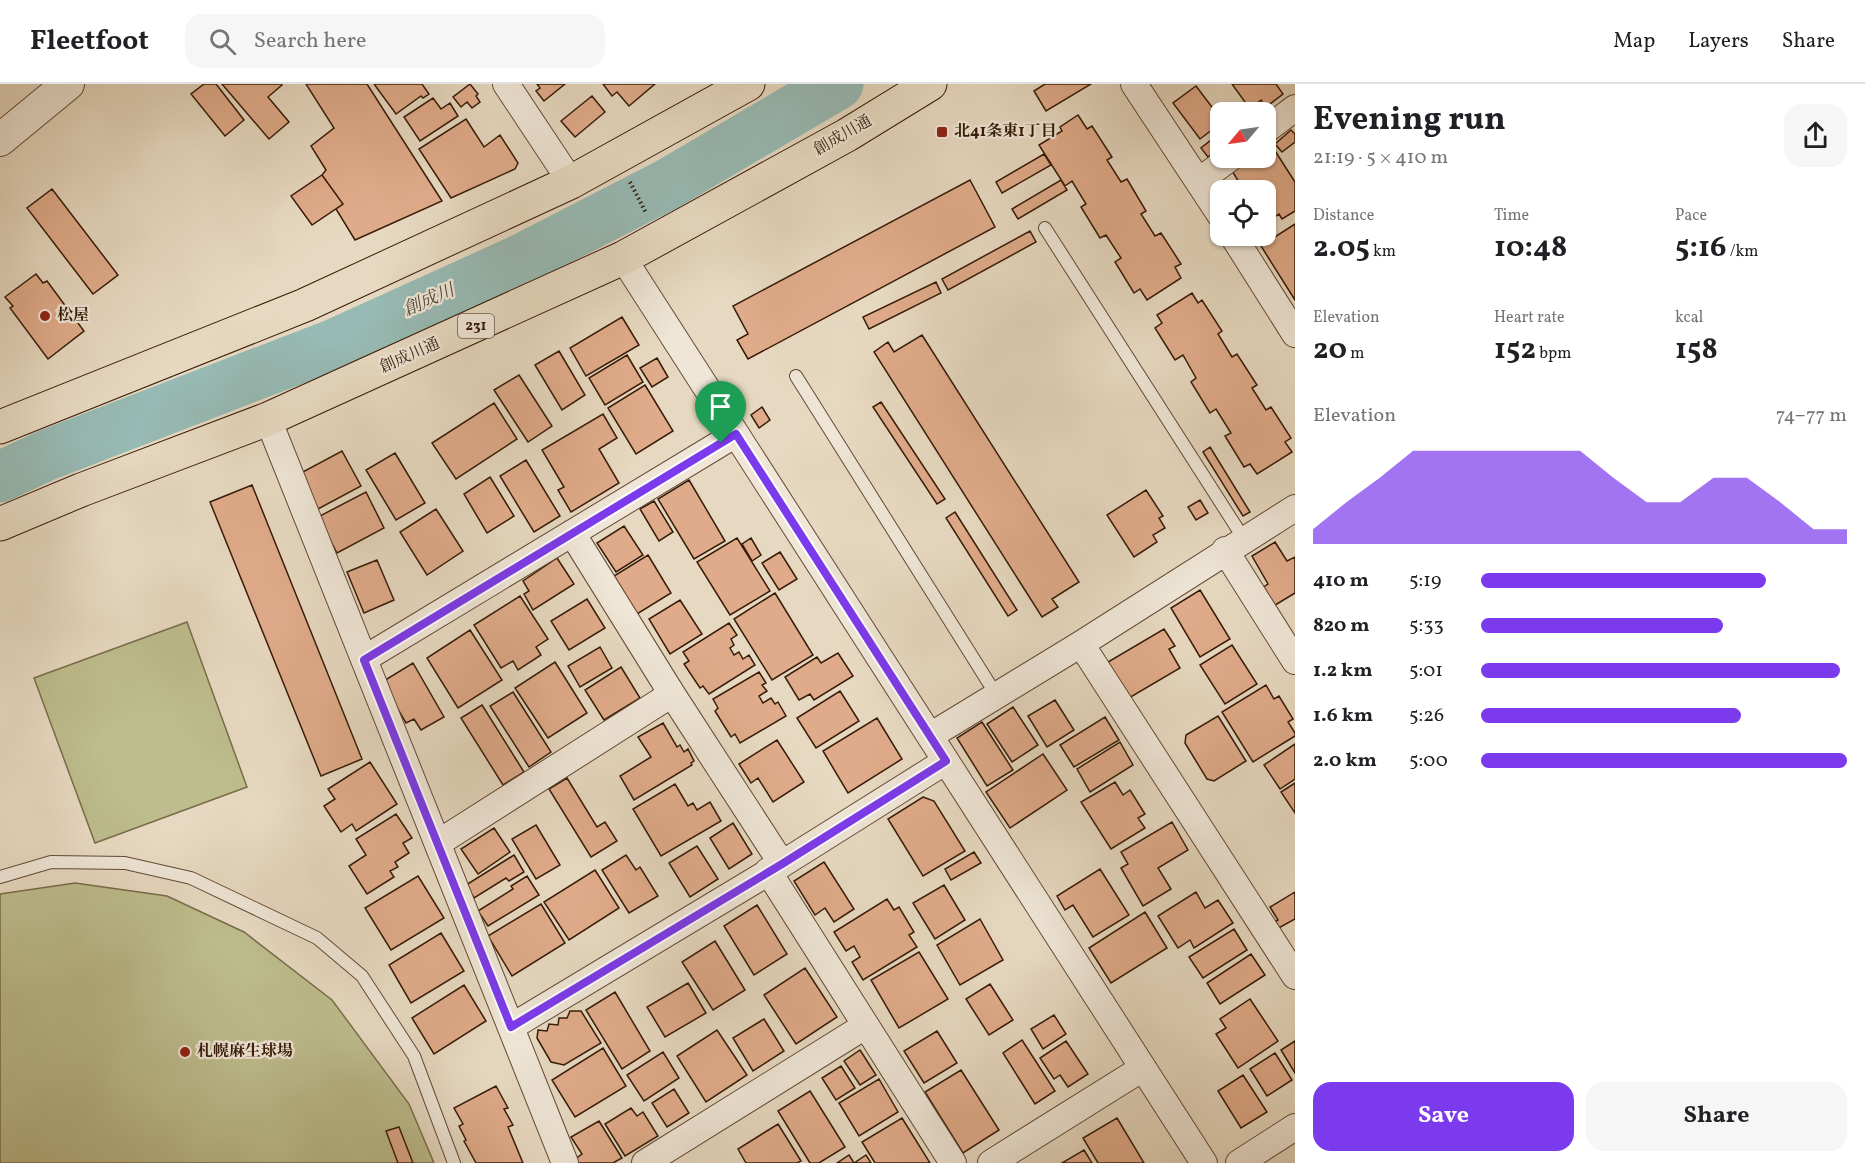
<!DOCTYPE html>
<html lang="en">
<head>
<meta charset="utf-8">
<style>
  body { margin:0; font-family:Vollkorn,"Noto Serif JP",serif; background:#f6f6f6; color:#202124; height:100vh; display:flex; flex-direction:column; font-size:22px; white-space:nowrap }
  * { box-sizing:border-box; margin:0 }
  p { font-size:20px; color:#757577 }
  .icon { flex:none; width:33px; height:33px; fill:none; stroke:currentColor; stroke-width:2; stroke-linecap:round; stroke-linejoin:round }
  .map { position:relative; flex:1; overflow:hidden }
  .side { display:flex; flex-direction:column; background:#fff; width:570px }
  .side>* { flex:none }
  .needle { width:39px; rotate:241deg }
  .buttons { position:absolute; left:1210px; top:18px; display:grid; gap:12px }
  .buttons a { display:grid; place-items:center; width:66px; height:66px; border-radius:12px; background:#fff; box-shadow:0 2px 4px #0004; font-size:30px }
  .pin { position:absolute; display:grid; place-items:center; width:51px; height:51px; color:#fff; margin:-62px -26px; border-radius:50% 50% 50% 0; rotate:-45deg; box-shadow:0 0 6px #0007 }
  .pin .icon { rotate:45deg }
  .round { display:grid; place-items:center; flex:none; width:63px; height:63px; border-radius:18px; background:#f6f6f6 }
  .summary { display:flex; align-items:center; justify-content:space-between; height:102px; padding:0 18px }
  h1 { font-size:33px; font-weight:700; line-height:45px }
  .metrics { display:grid; grid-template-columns:repeat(3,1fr); gap:9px; height:102px; padding:6px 18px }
  .metrics div { display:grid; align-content:center }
  .metrics b { font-size:30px; font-weight:700 }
  .metrics small { font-size:16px; font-weight:400 }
  .metrics p { font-size:16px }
  .chart { height:168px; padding:12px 18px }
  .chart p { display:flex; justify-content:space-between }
  .chart svg { width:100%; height:108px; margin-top:6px; fill:#7c3aed; opacity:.7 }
  .action { display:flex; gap:12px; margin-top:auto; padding:12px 18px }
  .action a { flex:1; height:69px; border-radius:18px; background:#7c3aed; color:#fff; font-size:24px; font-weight:700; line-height:69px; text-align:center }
  .action a+a { background:#f6f6f6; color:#202124 }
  ul { padding:0 18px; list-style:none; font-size:20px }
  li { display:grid; grid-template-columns:96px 72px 1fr; align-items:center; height:45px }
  li i { height:15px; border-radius:8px; background:#7c3aed }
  header { display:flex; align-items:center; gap:36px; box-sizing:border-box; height:84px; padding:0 30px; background:#fff; border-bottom:2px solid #e0e0e0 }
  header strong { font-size:28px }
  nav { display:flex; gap:33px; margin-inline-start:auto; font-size:21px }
  .search { width:420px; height:54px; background:#f6f6f6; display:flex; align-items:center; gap:15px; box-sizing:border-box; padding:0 21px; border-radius:18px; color:#757577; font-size:22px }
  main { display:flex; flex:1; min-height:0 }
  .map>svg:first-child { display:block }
  .green { fill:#bdbd8d; stroke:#7a6c4a; stroke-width:1.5 }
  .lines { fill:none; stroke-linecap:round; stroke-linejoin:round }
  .river { stroke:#97bab4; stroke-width:51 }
  .building { fill:#e0ab8a; stroke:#361b07; stroke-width:1.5 }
  .service-casing { stroke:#624a36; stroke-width:14 }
  .minor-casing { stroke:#624a36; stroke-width:28 }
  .tertiary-casing { stroke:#624a36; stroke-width:34 }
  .trunk-casing { stroke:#361b07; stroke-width:35 }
  .path { stroke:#361b07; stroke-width:4; stroke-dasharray:1.5 3; stroke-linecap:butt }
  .service { stroke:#efe6d7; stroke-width:12 }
  .minor { stroke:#efe6d7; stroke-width:26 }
  .tertiary { stroke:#efe6d7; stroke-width:32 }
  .trunk { stroke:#e7d9c1; stroke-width:33 }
  .route-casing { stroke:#fff; stroke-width:12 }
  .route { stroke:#7c3aed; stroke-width:8 }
  .poi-dot { fill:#8f2418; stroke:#efe6d7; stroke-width:2 }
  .labels { text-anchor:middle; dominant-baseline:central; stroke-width:4.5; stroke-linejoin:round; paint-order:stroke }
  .shield { fill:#efe6d7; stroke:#6e5845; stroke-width:1.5 }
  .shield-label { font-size:15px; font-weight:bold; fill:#361b07 }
  .poi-label { font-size:16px; font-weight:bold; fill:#361b07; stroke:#efe6d7; text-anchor:start }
  .street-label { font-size:16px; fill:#361b07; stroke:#efe6d7 }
  .water-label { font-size:18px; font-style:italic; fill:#534b3b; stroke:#efe6d7 }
</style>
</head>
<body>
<header>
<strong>Fleetfoot</strong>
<div class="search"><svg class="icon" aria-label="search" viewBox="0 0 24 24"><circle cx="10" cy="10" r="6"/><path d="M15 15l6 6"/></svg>Search here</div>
<nav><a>Map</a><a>Layers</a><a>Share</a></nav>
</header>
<main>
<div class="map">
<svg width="1295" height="1079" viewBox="0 0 1295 1079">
  <rect width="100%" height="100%" fill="#e7d9c1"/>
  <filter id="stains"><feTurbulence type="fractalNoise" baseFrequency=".00333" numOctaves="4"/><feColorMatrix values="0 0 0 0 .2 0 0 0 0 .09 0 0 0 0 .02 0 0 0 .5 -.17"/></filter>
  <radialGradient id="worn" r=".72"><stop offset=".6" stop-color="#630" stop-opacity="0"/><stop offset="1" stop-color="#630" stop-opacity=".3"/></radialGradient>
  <path class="green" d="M187,538L247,703L95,759L34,594Z
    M75,799L167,812L244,848L332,916L409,1020L434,1079H0V810Z"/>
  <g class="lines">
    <path class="river" d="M0,393L47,371L335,260L518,177L668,100L838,0"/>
  </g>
  <path class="building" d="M204,0H216L244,36L225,52L191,10Z
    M222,0H281L282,1L268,13L289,38L269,55Z
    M306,0H367L442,117L355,156L336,125L343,120L322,91L326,86L311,62L334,44Z
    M374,0H422L429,10L423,14L421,12L396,30Z
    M470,0L478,10L476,12L480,18L472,24L467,18L461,23L453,13Z
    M537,0H565L544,17L536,7L540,4Z
    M603,0H655L629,22L617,8L612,12Z
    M1045,0H1091L1046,27L1034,7Z
    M1232,0H1276L1283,10L1266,23L1261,16L1250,25Z
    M1196,2L1221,35V39L1200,55L1173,19Z
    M592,12L605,28L575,53L561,37Z
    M433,14L441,25L450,19L458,32L420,57L404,33Z
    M1078,31L1087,45L1092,42L1112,73L1107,76L1121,98L1127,95L1146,127L1141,130L1155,152L1161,149L1181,180L1175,183L1181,194L1147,216L1140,205L1134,209L1115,178L1121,174L1106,151L1100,154L1081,123L1086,120L1072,97L1065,102L1039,61L1062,47L1060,43Z
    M466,35L484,63L500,51L518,79L515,85L451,114L419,65Z
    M1291,46L1295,50V58L1282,68L1275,60Z
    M1215,53L1221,60V63L1208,73L1201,64Z
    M1270,59L1295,98V127L1282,135L1279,130L1266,139V106H1244L1232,87L1246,78L1245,75L1247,74H1266V62Z
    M1044,70L1051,81L1002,109L996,98Z
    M322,91L343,120L312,141L291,112Z
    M970,96L995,143L748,275L737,256L748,250L733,222Z
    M1061,96L1067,106L1018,135L1012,125Z
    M52,105L118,191L93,210L27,124Z
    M1295,140V216L1261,162Z
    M1030,147L1036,158L948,206L942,195Z
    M36,190L43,199L47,197L84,247L48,275L10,224L13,222L5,213Z
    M936,198L941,209L869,245L863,233Z
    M1192,209L1198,219L1202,216L1222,247L1218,250L1232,273L1237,270L1257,301L1252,304L1266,326L1271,323L1291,354L1285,358L1292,368L1257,390L1250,380L1244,383L1225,352L1231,349L1216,325L1210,329L1191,298L1196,294L1183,271L1175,276L1155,244L1162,239L1157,231Z
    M622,233L639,261L586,292L570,264Z
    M922,251L1079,498L1052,515L1058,523L1042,533L874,268L888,258L894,268Z
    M559,267L585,311L562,326L535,281Z
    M627,271L643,298L605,321L589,294Z
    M657,274L668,293L652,303L640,284Z
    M519,291L552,342L528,358L494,306Z
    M645,301L673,347L636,370L608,324Z
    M881,318L945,415L937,420L873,323Z
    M494,319L517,355L456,395L432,359Z
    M762,323L770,336L759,344L751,331Z
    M603,330L617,354L599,365L619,399L571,428L558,406L564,403L542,366Z
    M1210,363L1250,428L1243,432L1203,368Z
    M342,367L361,402L318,425L299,390Z
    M395,369L425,419L396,436L366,386Z
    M526,376L560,432L534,448L500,392Z
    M490,393L514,432L487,449L464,410Z
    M689,396L725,457L694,475L658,415Z
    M252,401L362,675L321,692L210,418Z
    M1146,406L1163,432L1159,434L1165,444L1153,451L1157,458L1134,473L1107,431Z
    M366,408L384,444L337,469L318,433Z
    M1200,416L1208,429L1196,436L1188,423Z
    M654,417L673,448L659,457L640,425Z
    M436,425L463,467L427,491L400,448Z
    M955,428L1017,526L1008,532L946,434Z
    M624,442L643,471L616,488L597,459Z
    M737,454L770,507L730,531L697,478Z
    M751,454L761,471L752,477L742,460Z
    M1275,458L1287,477L1295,473V509L1272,523L1262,504L1268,500L1252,472Z
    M780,468L797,495L779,506L762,479Z
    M648,471L671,509L637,530L614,492Z
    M557,474L574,500L533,526L524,510L529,507L523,497Z
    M377,476L394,516L364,529L347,488Z
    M1200,506L1230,555L1200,573L1171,524Z
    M775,509L813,571L772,596L734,535Z
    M520,512L548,555L536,563L541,571L518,586L513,577L501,584L474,541Z
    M587,515L605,544L569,566L551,537Z
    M680,516L702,550L670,570L649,535Z
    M729,539L737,551L731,555L734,561L730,564L734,571L739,568L743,575L749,571L755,581L709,610L703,602L700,604L684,580L689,577L683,568Z
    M1164,545L1175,562L1169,565L1180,584L1129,614L1108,578Z
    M470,546L502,596L458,624L427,574Z
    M1232,561L1257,600L1225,620L1200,581Z
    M600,563L612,584L580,603L568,582Z
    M838,569L853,592L814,616L810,610L799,616L785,593L817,573L821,579Z
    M555,578L587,629L548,654L515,604Z
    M413,579L444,633L421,646L414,635L406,639L382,598Z
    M621,583L640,614L604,636L585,606Z
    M759,588L766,599L762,601L767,607L759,612L763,619L771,614L775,620L778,618L786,632L740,659L735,650L731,653L715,627L718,624L713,615Z
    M1266,601L1274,615L1279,612L1293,635L1288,638L1295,649V652L1253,678L1222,628Z
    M840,607L859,637L816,664L797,634Z
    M513,608L551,668L529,683L490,622Z
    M1055,616L1074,646L1047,663L1028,632Z
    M482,621L524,688L503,701L461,634Z
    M1013,623L1038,661L1012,678L987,640Z
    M1218,632L1246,677L1214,697L1207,695L1185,659L1186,651Z
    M1105,633L1119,656L1074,683L1060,661Z
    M877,634L902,675L848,709L823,667Z
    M982,638L1013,686L987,702L957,654Z
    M663,639L677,663L680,661L684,668L688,665L694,677L691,679L692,681L634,716L620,692L651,673L638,653Z
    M777,656L804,698L773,718L758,694L751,699L739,680Z
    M1120,658L1133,681L1090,708L1077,685Z
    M1295,660V695L1280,705L1264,681Z
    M1043,670L1067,706L1010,744L986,708Z
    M370,678L397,720L356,747L352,740L341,748L324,722L335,715L328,705Z
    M567,694L597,743L605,738L617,757L591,773L549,705Z
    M1115,698L1123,711L1130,706L1145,730L1138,734L1145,744L1111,765L1081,718Z
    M1295,699V729L1281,708Z
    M675,700L688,722L693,719L697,726L710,718L721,737L661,772L633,725Z
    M923,713L934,717L965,767L923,792L888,735Z
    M396,730L412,754L403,759L409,769L395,778L398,783L390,787L394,793L367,810L349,782L366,771L356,755Z
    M1172,738L1188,766L1158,784L1171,805L1143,822L1121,784L1128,780L1121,768Z
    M733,739L752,770L729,785L710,754Z
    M536,741L560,781L536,795L512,755Z
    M494,744L510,768L478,790L461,765Z
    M697,762L718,795L690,813L669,779Z
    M974,768L981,779L951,796L945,785Z
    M514,771L524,788L509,797L506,794L474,814L466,801Z
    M626,771L636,786L640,783L658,812L629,829L602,786Z
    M824,778L854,825L834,838L825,824L815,831L794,797Z
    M1100,785L1129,831L1093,853L1073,821L1065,826L1057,812Z
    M595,786L619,824L569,856L544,818Z
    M418,792L444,834L391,866L365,824Z
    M527,792L539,811L488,842L478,827L513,805L511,802Z
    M944,801L965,836L935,855L913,819Z
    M1196,808L1205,824L1218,816L1233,839L1194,864L1190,856L1178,864L1158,832Z
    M1295,808V835L1277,845L1273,839L1278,836L1270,823Z
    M887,815L894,826L899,823L914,848L909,851L917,863L863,896L852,878L860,873L854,862L846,867L834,848Z
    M541,820L565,859L512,892L488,852Z
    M757,821L787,870L754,891L724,842Z
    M1145,828L1167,864L1111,899L1089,864Z
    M980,835L1003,876L960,901L937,861Z
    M1234,845L1247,866L1203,894L1189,873Z
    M441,849L464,887L411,919L389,881Z
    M715,857L745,906L713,926L682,878Z
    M919,868L948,915L899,944L871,896Z
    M1251,870L1265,891L1220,920L1207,899Z
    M805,884L837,933L796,960L764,911Z
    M688,899L706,929L665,953L647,923Z
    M990,900L1013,936L989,951L966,915Z
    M464,901L486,937L434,970L412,934Z
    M615,908L650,967L622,985L586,926Z
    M1250,915L1278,957L1238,984L1216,950L1226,944L1220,935Z
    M570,927H581L601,959L564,981L551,978L537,954L538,946L547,947L549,940L558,941L559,934H567Z
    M1054,931L1066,950L1043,965L1031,945Z
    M764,935L784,967L753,987L733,954Z
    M717,946L747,991L706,1018L677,972Z
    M937,947L957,979L924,999L904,967Z
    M1022,956L1055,1007L1035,1020L1003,969Z
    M1066,957L1088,990L1068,1003L1060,991L1054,995L1040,974Z
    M1295,957V989L1281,966Z
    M603,964L626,1002L575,1033L552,996Z
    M860,966L876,991L860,1001L844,977Z
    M663,968L679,994L644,1017L627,991Z
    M1275,969L1292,996L1267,1012L1250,985Z
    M841,982L855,1004L836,1016L822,994Z
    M961,986L999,1046L963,1069L925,1008Z
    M1243,991L1267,1028L1241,1044L1218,1007Z
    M879,995L898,1028L859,1052L839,1019Z
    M496,1002L508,1024L504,1025L513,1041L508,1043L523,1079H476L464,1057L466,1056L459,1042L463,1040L454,1024Z
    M674,1005L689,1029L667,1043L652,1019Z
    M810,1007L845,1063L819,1079H810L778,1027Z
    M631,1024L637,1032L643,1028L658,1052L625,1072L605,1040Z
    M902,1034L930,1079H875L862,1058Z
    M1117,1034L1144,1079H1098L1083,1054Z
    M599,1037L622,1074L613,1079H577L575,1075L582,1070L571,1053Z
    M778,1040L801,1077L797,1079H746L738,1065Z
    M399,1043L413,1079H398L386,1047Z
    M1084,1066L1092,1079H1062Z
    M849,1071L854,1079L866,1071L871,1079H837Z"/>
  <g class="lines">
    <g class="service-casing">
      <path id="service" d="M1045,144L1244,455
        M796,292L997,612
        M0,793L51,778L125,779L191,794L317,854L362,892L414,972L454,1079"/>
    </g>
    <g class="minor-casing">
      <path id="minor" d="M506,0L571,98
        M1134,0L1221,132
        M1266,46L1295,24
        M1199,97L1230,74
        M1233,152L1295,250
        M623,174L1204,1079
        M268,335L565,1079
        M572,449L672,610L782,780
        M1225,466L1295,577
        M1081,560L1295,892
        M364,575L736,350
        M930,652L1081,560L1295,424
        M438,759L672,610
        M768,787L953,1079
        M511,943L782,780L946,677
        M645,1079L865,942
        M991,1079L1143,984
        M1239,1079L1295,1043"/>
    </g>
    <g class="tertiary-casing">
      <path id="tertiary" d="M0,56L68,0"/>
    </g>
    <g class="trunk-casing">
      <path id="trunk" d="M0,343L305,221L571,98L748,0
        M0,440L81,406L268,335L623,174L847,51L930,0"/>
    </g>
    <path class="path" d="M630,98L646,129"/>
    <use href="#service" class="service"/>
    <use href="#minor" class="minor"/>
    <use href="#tertiary" class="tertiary"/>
    <use href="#trunk" class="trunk"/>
  </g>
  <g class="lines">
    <g class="route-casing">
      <path id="route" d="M736,350L946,677L782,780L511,943L364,576Z"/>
    </g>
    <use href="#route" class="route"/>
  </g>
  <g class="poi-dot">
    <rect x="936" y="42" width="12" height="12" rx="3"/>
    <circle cx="45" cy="232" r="6"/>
    <circle cx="185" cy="968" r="6"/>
  </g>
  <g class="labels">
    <rect class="shield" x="458" y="230" width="36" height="24" rx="4.5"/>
    <g class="shield-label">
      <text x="476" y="242">231</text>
    </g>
    <g class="poi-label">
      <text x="954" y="48">北41条東1丁目</text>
      <text x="57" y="232">松屋</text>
      <text x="197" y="968">札幌麻生球場</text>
    </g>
    <g class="street-label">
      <text transform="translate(843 52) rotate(-30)">創成川通</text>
      <text transform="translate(410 272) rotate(-24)">創成川通</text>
    </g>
    <g class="water-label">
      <text transform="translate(429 217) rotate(-24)">創成川</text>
    </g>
  </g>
  <rect width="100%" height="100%" filter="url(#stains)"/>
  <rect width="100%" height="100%" fill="url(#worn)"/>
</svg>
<div class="buttons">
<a><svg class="needle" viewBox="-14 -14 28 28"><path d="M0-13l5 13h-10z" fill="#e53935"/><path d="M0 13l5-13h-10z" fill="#757577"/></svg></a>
<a><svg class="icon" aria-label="locate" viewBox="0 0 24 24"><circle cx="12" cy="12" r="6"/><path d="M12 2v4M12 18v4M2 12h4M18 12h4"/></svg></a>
</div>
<div class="pin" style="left:721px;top:359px;background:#1e9e55"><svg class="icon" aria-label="arrive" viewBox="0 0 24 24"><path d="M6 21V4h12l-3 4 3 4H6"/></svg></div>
</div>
<section class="side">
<div class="summary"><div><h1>Evening run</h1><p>21:19 · 5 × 410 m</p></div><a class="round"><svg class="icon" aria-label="share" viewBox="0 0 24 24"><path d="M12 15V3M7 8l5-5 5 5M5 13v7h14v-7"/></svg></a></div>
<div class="metrics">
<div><p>Distance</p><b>2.05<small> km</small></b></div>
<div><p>Time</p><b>10:48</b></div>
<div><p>Pace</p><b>5:16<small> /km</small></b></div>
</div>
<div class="metrics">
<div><p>Elevation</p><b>20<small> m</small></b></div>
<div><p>Heart rate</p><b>152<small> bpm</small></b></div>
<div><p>kcal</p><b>158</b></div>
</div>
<div class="chart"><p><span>Elevation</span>74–77 m</p>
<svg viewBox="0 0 160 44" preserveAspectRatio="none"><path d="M0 44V38L10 27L20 17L30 6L40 6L50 6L60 6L70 6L80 6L90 17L100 27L110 27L120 17L130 17L140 27L150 38L160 38V44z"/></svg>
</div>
<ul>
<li><b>410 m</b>5:19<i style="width:78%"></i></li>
<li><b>820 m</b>5:33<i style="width:66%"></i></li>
<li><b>1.2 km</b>5:01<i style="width:98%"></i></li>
<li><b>1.6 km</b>5:26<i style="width:71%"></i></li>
<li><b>2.0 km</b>5:00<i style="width:100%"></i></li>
</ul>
<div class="action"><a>Save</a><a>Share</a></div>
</section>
</main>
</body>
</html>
